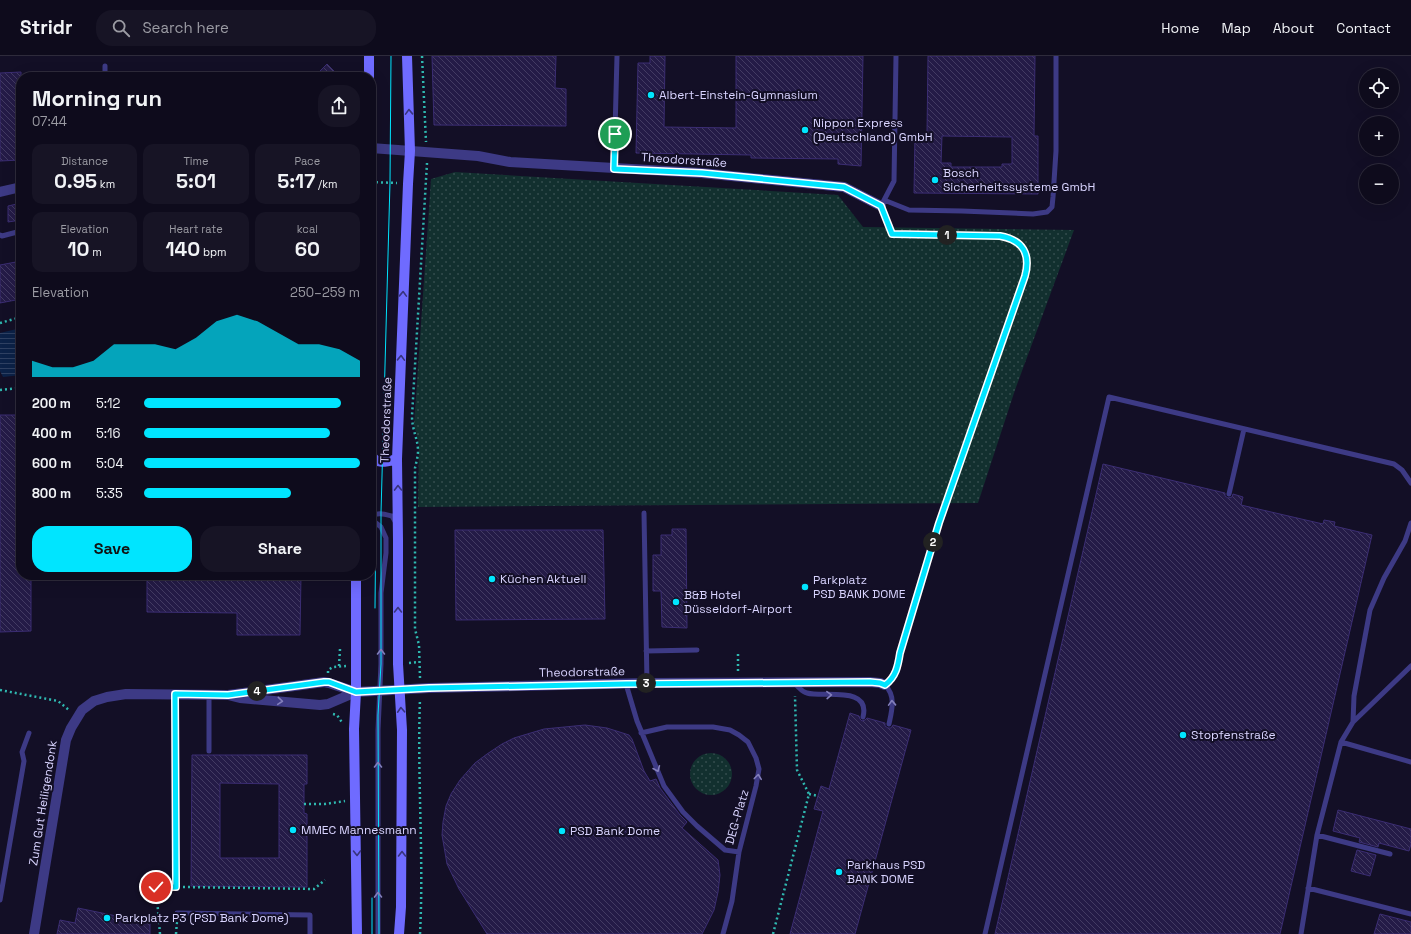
<!DOCTYPE html>
<html lang="en">
<head>
<meta charset="utf-8">
<style>
  body { margin:0; font-family:"Space Grotesk",sans-serif; background:#171425; color:#f1f3f6; height:100vh; display:flex; flex-direction:column; font-size:15px; white-space:nowrap }
  * { box-sizing:border-box; margin:0 }
  p { font-size:13px; color:#9b9ba3 }
  .icon { flex:none; width:22px; height:22px; fill:none; stroke:currentColor; stroke-width:2; stroke-linecap:round; stroke-linejoin:round }
  .map { position:relative; flex:1; overflow:hidden }
  .details { position:absolute; left:16px; top:16px; width:360px; height:508px; display:flex; flex-direction:column; background:#0e0b1c; border-radius:16px; box-shadow:0 4px 16px #0002,0 0 0 1px #2e2b3b }
  .details>* { flex:none }
  .fabs { position:absolute; left:1359px; top:12px; display:grid; gap:8px }
  .fabs a { display:grid; place-items:center; width:40px; height:40px; border-radius:50%; background:#0e0b1c; box-shadow:0 4px 16px #0002,0 0 0 1px #2e2b3b; font-size:20px }
  .pin { position:absolute; display:grid; place-items:center; width:34px; height:34px; color:#fff; margin:-17px; border:2px solid #fff; border-radius:50%; box-shadow:0 1px 4px #0007 }
  .km { position:absolute; width:20px; height:20px; margin:-10px; border-radius:50%; background:#222; color:#fff; font-size:11px; line-height:20px; text-align:center }
  .round { display:grid; place-items:center; flex:none; width:42px; height:42px; border-radius:16px; background:#171425 }
  .overview { display:flex; align-items:center; justify-content:space-between; height:68px; padding:0 16px }
  h1 { font-size:22px; font-weight:700; line-height:30px }
  .metrics { display:grid; grid-template-columns:repeat(3,1fr); gap:6px; height:68px; padding:4px 16px }
  .metrics div { display:grid; align-content:center; border-radius:10px; background:#171425; text-align:center }
  .metrics b { font-size:20px; font-weight:700 }
  .metrics small { font-size:11px; font-weight:400 }
  .metrics p { font-size:11px }
  .chart { height:112px; padding:8px 16px }
  .chart p { display:flex; justify-content:space-between }
  .chart svg { width:100%; height:72px; margin-top:4px; fill:#00e5ff; opacity:.7 }
  .action { display:flex; gap:8px; margin-top:auto; padding:8px 16px }
  .action a { flex:1; height:46px; border-radius:16px; background:#00e5ff; color:#111; font-size:16px; font-weight:700; line-height:46px; text-align:center }
  .action a+a { background:#171425; color:#f1f3f6 }
  ul { padding:0 16px; list-style:none; font-size:13px }
  li { display:grid; grid-template-columns:64px 48px 1fr; align-items:center; height:30px }
  li i { height:10px; border-radius:5px; background:#00e5ff }
  header { display:flex; align-items:center; gap:24px; box-sizing:border-box; height:56px; padding:0 20px; background:#0e0b1c; border-bottom:1px solid #2e2b3b }
  header strong { font-size:19px }
  nav { display:flex; gap:22px; margin-inline-start:auto; font-size:14px }
  .search { width:280px; height:36px; background:#171425; display:flex; align-items:center; gap:10px; box-sizing:border-box; padding:0 14px; border-radius:16px; color:#9b9ba3; font-size:15px }
  .map>svg:first-child { display:block }
  .green { fill:url(#green-dots) }
  .water { fill:url(#water-rules) }
  .building { fill:url(#building-back-hatch); stroke:#3b2d73; fill-rule:evenodd }
  .lines { fill:none; stroke-linecap:round; stroke-linejoin:round }
  .path { stroke:#2fb8b0; stroke-width:2.5; stroke-dasharray:2 3; stroke-linecap:butt }
  .lane { stroke:#3d3a85; stroke-width:5 }
  .street { stroke:#3d3a85; stroke-width:10 }
  .secondary { stroke:#6f6bff; stroke-width:10 }
  .tram { stroke:#00e5ff; stroke-width:1 }
  .oneway { stroke:#38347d }
  .oneway2 { stroke:#837fbc }
  .route-casing { stroke:#fff; stroke-width:8 }
  .route { stroke:#00e5ff; stroke-width:5 }
  .poi-dot { fill:#00e5ff; stroke:#130f26; stroke-width:1.5 }
  .labels { text-anchor:middle; dominant-baseline:central; stroke-width:4; stroke-linejoin:round; paint-order:stroke }
  .poi-label { font-size:12px; fill:#d9d4ff; stroke:#130f26; text-anchor:start }
  .street-label { font-size:12px; fill:#d9d4ff; stroke:#130f26 }
</style>
</head>
<body>
<header>
<strong>Stridr</strong>
<div class="search"><svg class="icon" aria-label="search" viewBox="0 0 24 24"><circle cx="10" cy="10" r="6"/><path d="M15 15l6 6"/></svg>Search here</div>
<nav><a>Home</a><a>Map</a><a>About</a><a>Contact</a></nav>
</header>
<div class="map">
<svg width="1411" height="878" viewBox="0 0 1411 878">
  <defs>
    <pattern id="green-dots" width="8" height="8" patternUnits="userSpaceOnUse"><rect width="8" height="8" fill="#12302f"/><path d="M2 2h.1M6 6h.1" fill="none" stroke="#344d4e" stroke-width="1.8" stroke-linecap="round"/></pattern>
    <pattern id="water-rules" width="6" height="5" patternUnits="userSpaceOnUse"><rect width="6" height="5" fill="#0c2248"/><path d="M0 2.5h6" fill="none" stroke="#2f4163"/></pattern>
    <pattern id="building-back-hatch" width="6" height="6" patternUnits="userSpaceOnUse"><rect width="6" height="6" fill="#241b47"/><path d="M-1 5l2 2M0 0l6 6M5-1l2 2" fill="none" stroke="#433b63"/></pattern>
  </defs>
  <rect width="100%" height="100%" fill="#130f26"/>
  <path class="green" d="M455,116L838,139L863,171L1074,174L1015,334L978,447L418,451L419,387L414,369L431,123Z
    M690 718a21 21 0 1 1 42 0a21 21 0 1 1-42 0Z"/>
  <path class="water" d="M21,272V319L3,321L0,315V277Z"/>
  <path class="building" d="M432,0H556L555,32L566,33V70L434,69Z
    M650,0H665L664,71L736,72V0H863L861,110L838,108V103L751,102V99L636,97L638,7H650Z
    M928,0H1035L1034,80H1038V138L914,137L915,78H927ZM942,80L1012,81V108H1002V111H951V107H941Z
    M327,8L340,21H314Z
    M21,16V104L0,105V17Z
    M21,147V164L8,166V150Z
    M21,205V243L0,247V209Z
    M0,359H21V519H31V575L0,576Z
    M1103,408L1225,437V440L1228,442L1232,441L1233,438L1243,441L1241,449L1323,468L1324,464L1335,466L1334,470L1372,479L1280,878H995Z
    M672,473H686L687,572L662,571L661,535H653V499H661V479H672Z
    M455,474H603L605,563L456,564Z
    M147,519H301L300,579H237V557L147,556Z
    M850,657L859,660L860,663L862,665L865,664L867,662L885,667V670L888,672H891L893,669L911,674L855,878H790L823,755L814,753L821,730L829,733Z
    M585,669L607,672L629,679L632,683L644,715L650,725L656,723L660,732L680,759L687,766L682,772L718,804L720,819L718,836L714,854L702,878H487L459,833L447,808L442,779L443,766L446,750L451,738L460,724L475,707L487,698L502,688L514,682L544,673Z
    M192,699H307V728H304V757L307,758V831L191,830ZM220,727L279,728V802H220Z
    M1338,754L1411,773V788L1409,795L1379,787L1378,791L1359,786L1360,782L1333,775Z
    M1357,794L1376,799L1370,820L1351,815Z
    M78,852L150,867V878H57L60,864L75,867Z
    M1380,858L1411,866V878H1374Z"/>
  <g class="lines">
    <path class="path" d="M422,0L426,86
      M371,126L397,127
      M0,267L21,261
      M0,334L21,332
      M738,598V616
      M409,607L419,606
      M339,610L340,593
      M328,617V614L333,611L346,610
      M420,622L419,589L415,573V412C416,407 418,401 418,395C418,383 412,374 412,360L427,107
      M0,634L58,645L69,654
      M333,658L337,659L343,668
      M809,738L818,740
      M304,748H325L345,745
      M183,831L314,833L325,824
      M160,878L156,831H168
      M176,878L177,865
      M420,878C424,800 417,721 420,643
      M773,878L809,738L797,714L795,640"/>
    <path class="lane" d="M105,10V21
      M614,113L617,0
      M884,144L909,154L962,155L1033,158L1047,156L1052,151L1053,141L1056,95V0
      M0,179L2,180L21,175
      M1229,438L1244,373
      M644,457L647,627
      M371,460C378,456 384,458 392,460L396,467
      M371,463L381,471L386,482V497L381,537V608L378,674V878
      M646,595L697,594
      M626,628L637,665L664,730L683,756L697,770L725,794L739,796L756,730L759,713L756,702L748,686L739,679L730,674L713,671H667L641,677
      M795,628C799,631 802,636 807,637C823,642 871,629 863,661
      M175,638L176,831
      M1353,666L1411,610
      M889,668C892,654 896,640 885,629C896,621 898,610 900,597L939,467L1025,219C1030,198 1023,184 1000,180L892,178L881,150L894,125L896,0
      M1341,686L1411,706
      M209,695V639
      M1317,779L1390,798
      M1308,832L1411,858
      M0,844L24,705L22,696L29,677
      M177,857L310,859V878
      M723,878L732,845L739,796
      M985,878L1109,341L1394,408L1402,414L1411,427
      M1301,878L1317,779L1341,686L1353,666L1354,640L1370,554L1384,522L1405,485L1411,467"/>
    <path class="street" d="M371,92L478,100L510,106L701,117L844,131L881,150
      M0,136L21,131
      M228,639L240,642L320,649L328,648L356,636L429,632L647,627L870,626L880,627L885,629
      M34,878L66,684L71,672L82,654L94,645L107,641L126,638L228,639L324,626L329,627L356,636"/>
    <path class="secondary" d="M369,21V0
      M371,399C377,409 386,406 397,403
      M356,519V636L354,673L357,878
      M399,878L401,851L402,674L398,608V484L397,403L408,128L410,95L407,0"/>
    <path class="tram" d="M375,552L376,454
      M372,878V842
      M379,878L378,659L381,608V457L390,126L391,0"/>
  </g>
  <defs><path id="oneway-chevron" d="M-2-3.5L2.5 0L-2 3.5" fill="none" stroke-width="1.6" stroke-linecap="round" stroke-linejoin="round"/></defs>
  <g class="oneway">
    <use href="#oneway-chevron" transform="translate(409 56) rotate(-92)"/>
    <use href="#oneway-chevron" transform="translate(403 238) rotate(-88)"/>
    <use href="#oneway-chevron" transform="translate(401 302) rotate(-88)"/>
    <use href="#oneway-chevron" transform="translate(398 432) rotate(-91)"/>
    <use href="#oneway-chevron" transform="translate(398 554) rotate(-90)"/>
    <use href="#oneway-chevron" transform="translate(401 654) rotate(-93)"/>
    <use href="#oneway-chevron" transform="translate(357 797) rotate(89)"/>
    <use href="#oneway-chevron" transform="translate(402 798) rotate(-90)"/>
  </g>
  <g class="oneway2">
    <use href="#oneway-chevron" transform="translate(381 596) rotate(-90)"/>
    <use href="#oneway-chevron" transform="translate(829 639) rotate(-2)"/>
    <use href="#oneway-chevron" transform="translate(280 645) rotate(5)"/>
    <use href="#oneway-chevron" transform="translate(892 647) rotate(-92)"/>
    <use href="#oneway-chevron" transform="translate(378 709) rotate(-90)"/>
    <use href="#oneway-chevron" transform="translate(657 713) rotate(67)"/>
    <use href="#oneway-chevron" transform="translate(758 721) rotate(-83)"/>
    <use href="#oneway-chevron" transform="translate(378 839) rotate(-91)"/>
  </g>
  <g class="lines">
    <g class="route-casing">
      <path id="route" d="M156,831H176L175,638L228,639L324,626H329L356,636L429,632L626,628L870,626L880,627L885,629C896,621 898,610 900,597L939,467L1025,220C1031,198 1023,184 1000,180L892,178L881,150L844,131L702,117L614,113L615,78"/>
    </g>
    <use href="#route" class="route"/>
  </g>
  <g class="poi-dot">
    <circle cx="651" cy="39" r="4"/>
    <circle cx="805" cy="74" r="4"/>
    <circle cx="935" cy="124" r="4"/>
    <circle cx="492" cy="523" r="4"/>
    <circle cx="805" cy="531" r="4"/>
    <circle cx="676" cy="546" r="4"/>
    <circle cx="1183" cy="679" r="4"/>
    <circle cx="293" cy="774" r="4"/>
    <circle cx="562" cy="775" r="4"/>
    <circle cx="839" cy="816" r="4"/>
    <circle cx="107" cy="862" r="4"/>
  </g>
  <g class="labels">
    <g class="poi-label">
      <text x="659" y="39">Albert-Einstein-Gymnasium</text>
      <text x="813" y="67">Nippon Express<tspan x="813" dy="14">(Deutschland) GmbH</tspan></text>
      <text x="943" y="117">Bosch<tspan x="943" dy="14">Sicherheitssysteme GmbH</tspan></text>
      <text x="500" y="523">Küchen Aktuell</text>
      <text x="813" y="524">Parkplatz<tspan x="813" dy="14">PSD BANK DOME</tspan></text>
      <text x="684" y="539">B&amp;B Hotel<tspan x="684" dy="14">Düsseldorf-Airport</tspan></text>
      <text x="1191" y="679">Stopfenstraße</text>
      <text x="301" y="774">MMEC Mannesmann</text>
      <text x="570" y="775">PSD Bank Dome</text>
      <text x="847" y="809">Parkhaus PSD<tspan x="847" dy="14">BANK DOME</tspan></text>
      <text x="115" y="862">Parkplatz P3 (PSD Bank Dome)</text>
    </g>
    <g class="street-label">
      <text transform="translate(684 104) rotate(4)">Theodorstraße</text>
      <text transform="translate(386 364) rotate(-88)">Theodorstraße</text>
      <text transform="translate(582 616) rotate(-1)">Theodorstraße</text>
      <text transform="translate(43 747) rotate(-81)">Zum Gut Heiligendonk</text>
      <text transform="translate(737 761) rotate(-74)">DEG-Platz</text>
    </g>
  </g>
</svg>
<div class="fabs">
<a><svg class="icon" aria-label="locate" viewBox="0 0 24 24"><circle cx="12" cy="12" r="6"/><path d="M12 2v4M12 18v4M2 12h4M18 12h4"/></svg></a>
<a>+</a>
<a>−</a>
</div>
<div class="pin" style="left:615px;top:78px;background:#1e9e55"><svg class="icon" aria-label="arrive" viewBox="0 0 24 24"><path d="M6 21V4h12l-3 4 3 4H6"/></svg></div>
<div class="pin" style="left:156px;top:831px;background:#d93025"><svg class="icon" aria-label="check" viewBox="0 0 24 24"><path d="M5 12l5 5 9-10"/></svg></div>
<b class="km" style="left:947px;top:179px">1</b>
<b class="km" style="left:933px;top:486px">2</b>
<b class="km" style="left:646px;top:627px">3</b>
<b class="km" style="left:257px;top:635px">4</b>
<section class="details">
<div class="overview"><div><h1>Morning run</h1><p>07:44</p></div><a class="round"><svg class="icon" aria-label="share" viewBox="0 0 24 24"><path d="M12 15V3M7 8l5-5 5 5M5 13v7h14v-7"/></svg></a></div>
<div class="metrics">
<div><p>Distance</p><b>0.95<small> km</small></b></div>
<div><p>Time</p><b>5:01</b></div>
<div><p>Pace</p><b>5:17<small> /km</small></b></div>
</div>
<div class="metrics">
<div><p>Elevation</p><b>10<small> m</small></b></div>
<div><p>Heart rate</p><b>140<small> bpm</small></b></div>
<div><p>kcal</p><b>60</b></div>
</div>
<div class="chart"><p><span>Elevation</span>250–259 m</p>
<svg viewBox="0 0 160 44" preserveAspectRatio="none"><path d="M0 44V34L10 38L20 38L30 34L40 24L50 24L60 24L70 27L80 20L90 10L100 6L110 10L120 17L130 24L140 24L150 27L160 34V44z"/></svg>
</div>
<ul>
<li><b>200 m</b>5:12<i style="width:91%"></i></li>
<li><b>400 m</b>5:16<i style="width:86%"></i></li>
<li><b>600 m</b>5:04<i style="width:100%"></i></li>
<li><b>800 m</b>5:35<i style="width:68%"></i></li>
</ul>
<div class="action"><a>Save</a><a>Share</a></div>
</section>
</div>
</body>
</html>
